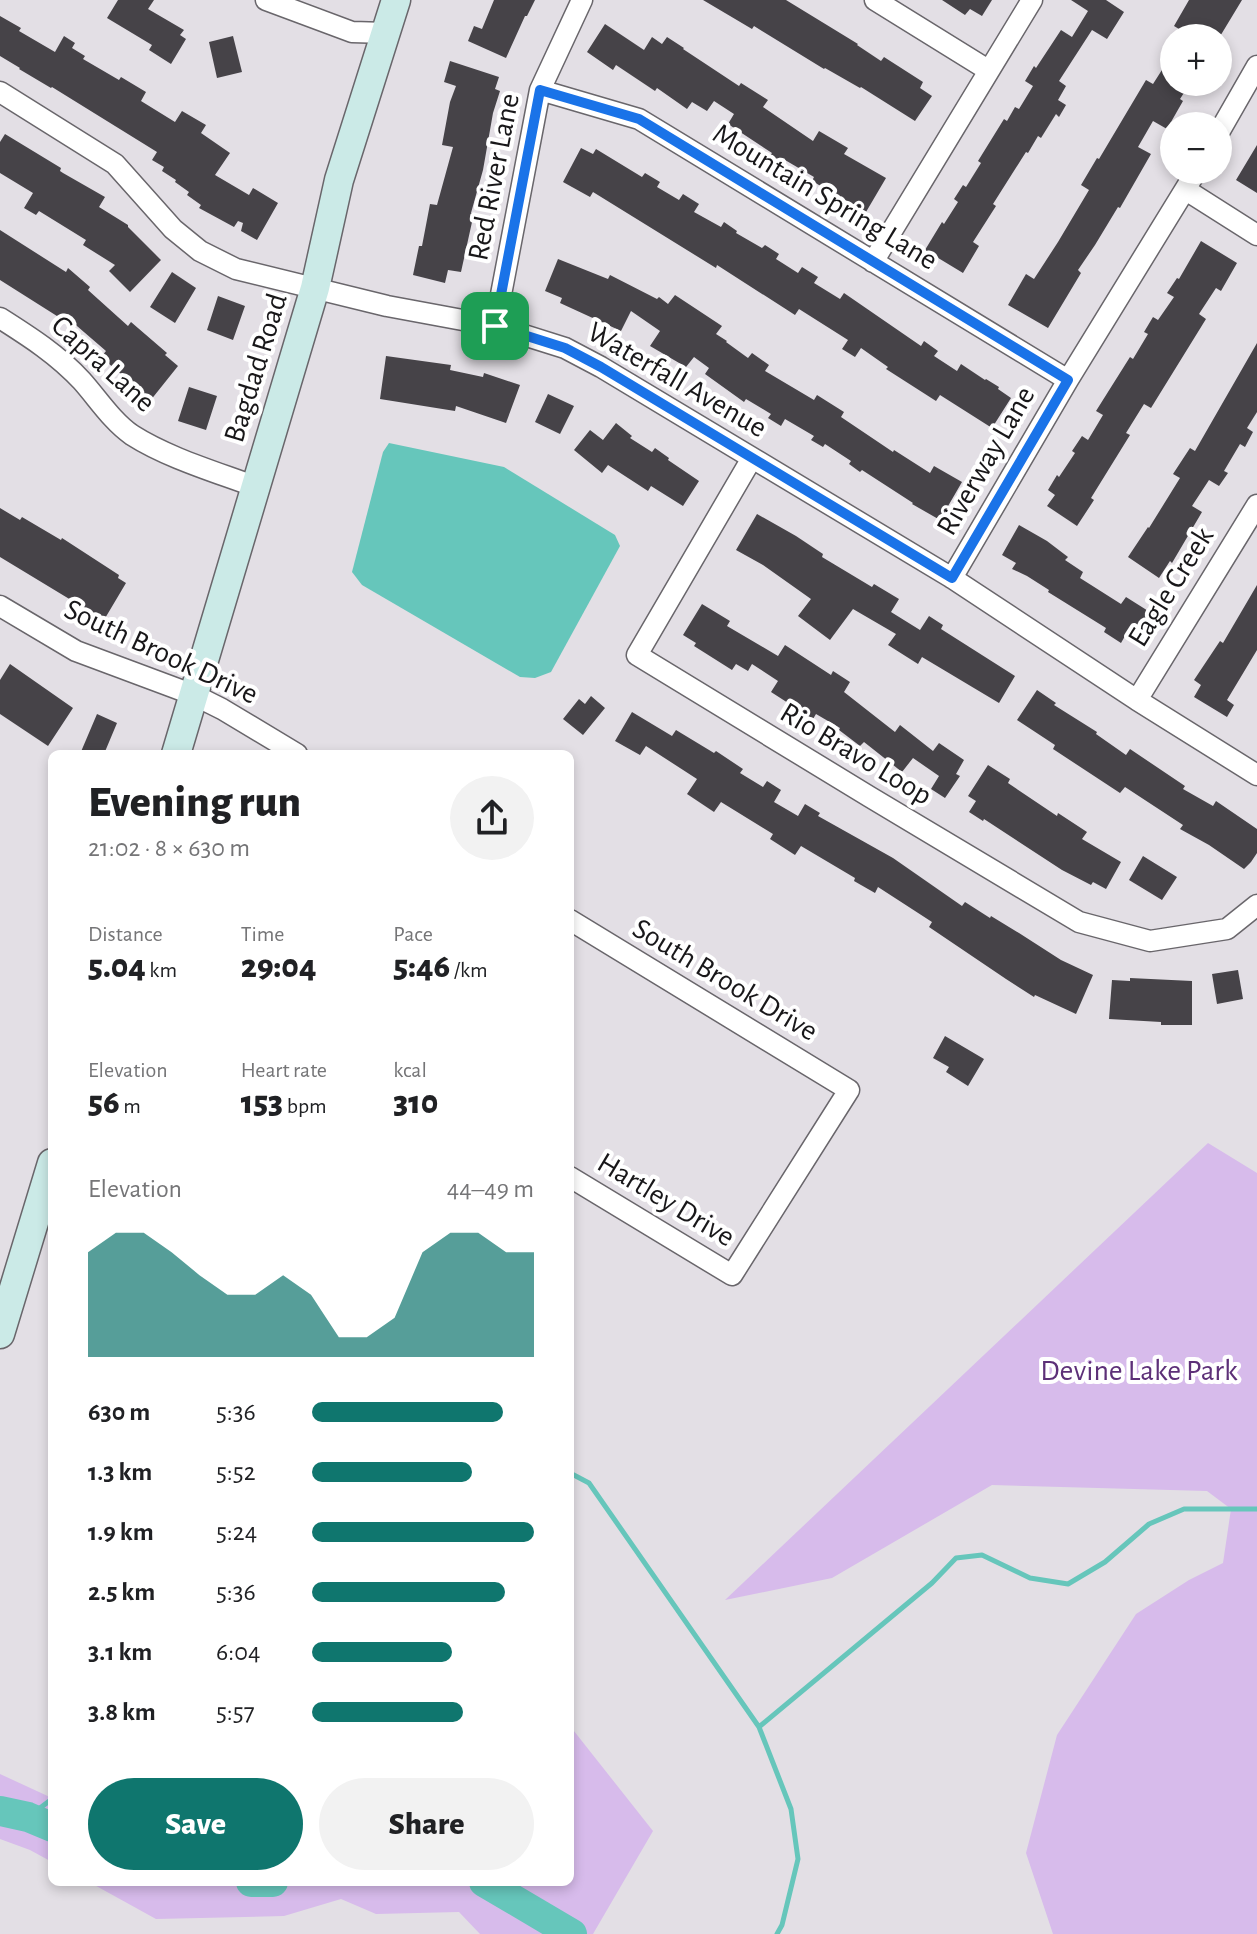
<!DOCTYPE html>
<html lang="en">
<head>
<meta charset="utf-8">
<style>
  body { margin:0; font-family:"Alegreya Sans",sans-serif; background:#f2f2f2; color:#202124; height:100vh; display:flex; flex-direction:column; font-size:30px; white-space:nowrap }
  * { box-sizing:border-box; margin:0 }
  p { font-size:26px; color:#757577 }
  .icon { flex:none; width:44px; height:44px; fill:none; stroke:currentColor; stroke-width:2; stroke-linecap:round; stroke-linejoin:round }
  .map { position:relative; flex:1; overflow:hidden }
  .sheet { position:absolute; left:48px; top:750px; width:526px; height:1136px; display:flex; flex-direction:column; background:#fff; border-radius:12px; box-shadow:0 4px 12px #0003 }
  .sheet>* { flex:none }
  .controls { position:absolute; left:1160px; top:24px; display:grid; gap:16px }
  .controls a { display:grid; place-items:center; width:72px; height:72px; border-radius:50%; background:#fff; box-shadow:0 4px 12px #0003; font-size:40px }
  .pin { position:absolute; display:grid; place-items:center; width:68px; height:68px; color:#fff; margin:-34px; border-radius:16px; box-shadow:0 4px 12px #0006 }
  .round { display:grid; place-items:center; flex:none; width:84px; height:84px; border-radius:42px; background:#f2f2f2 }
  .headline { display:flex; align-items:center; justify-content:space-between; height:136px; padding:0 40px }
  h1 { font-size:44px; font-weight:800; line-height:60px }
  .metrics { display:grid; grid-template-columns:repeat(3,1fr); gap:12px; height:136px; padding:8px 40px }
  .metrics div { display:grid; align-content:center }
  .metrics b { font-size:34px; font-weight:800 }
  .metrics small { font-size:22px; font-weight:400 }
  .metrics p { font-size:22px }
  .chart { height:224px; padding:16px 40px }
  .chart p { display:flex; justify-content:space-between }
  .chart svg { width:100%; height:144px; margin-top:8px; fill:#0f766e; opacity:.7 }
  .action { display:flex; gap:16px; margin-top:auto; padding:16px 40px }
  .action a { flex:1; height:92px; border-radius:48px; background:#0f766e; color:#fff; font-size:32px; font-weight:800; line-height:92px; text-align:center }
  .action a+a { background:#f2f2f2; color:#202124 }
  ul { padding:0 40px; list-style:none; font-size:26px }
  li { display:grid; grid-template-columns:128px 96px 1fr; align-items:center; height:60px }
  li i { height:20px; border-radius:10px; background:#0f766e }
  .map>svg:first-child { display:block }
  .green { fill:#d7bbeb }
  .water { fill:#66c6bb }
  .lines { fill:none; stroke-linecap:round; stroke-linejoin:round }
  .stream { stroke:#66c6bb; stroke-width:5 }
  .river { stroke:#66c6bb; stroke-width:30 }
  .building { fill:#464348 }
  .street-casing { stroke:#69666b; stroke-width:23 }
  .secondary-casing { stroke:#69666b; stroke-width:31 }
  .street { stroke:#fff; stroke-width:20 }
  .secondary { stroke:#cbeae7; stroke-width:28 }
  .route-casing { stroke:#fff; stroke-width:16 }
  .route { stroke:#1a73e8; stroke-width:10 }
  .labels { text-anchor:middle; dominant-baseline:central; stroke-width:8; stroke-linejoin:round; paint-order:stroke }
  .street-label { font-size:30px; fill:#181719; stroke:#fff }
  .park-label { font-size:30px; fill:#5d3078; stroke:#fff }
</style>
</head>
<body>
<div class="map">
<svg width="1257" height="1934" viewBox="0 0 1257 1934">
  <rect width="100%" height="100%" fill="#e3dfe5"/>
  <path class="green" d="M1208,1143L1257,1173V1934H1053L1026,1853L1057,1735L1136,1614L1189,1580L1223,1563L1231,1509L1207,1491L992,1485L832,1578L725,1600Z
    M570,1726L653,1831L593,1934H480L459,1912L376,1914L341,1899L284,1916L156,1919L89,1882H570Z
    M0,1774L52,1798V1862L30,1850L0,1839Z"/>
  <path class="water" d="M389,443L504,467L615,535L620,546L551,672L535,678L520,677L362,585L352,572L383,452Z"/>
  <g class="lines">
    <path class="stream" d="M570,1473L589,1483L759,1727L791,1809L798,1859L782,1925L777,1934
      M759,1727L932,1583L956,1558L982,1555L1030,1578L1068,1584L1105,1562L1149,1524L1184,1509H1257
      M28,1817L52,1799"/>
    <path class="river" d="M0,1811L28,1817L52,1827
      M251,1882H273
      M484,1882L572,1934"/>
  </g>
  <path class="building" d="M118,0H154L148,9L184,30L180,35L186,39L171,64L149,50L152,45L107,18Z
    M494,0H535L527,16H525L506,58L468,41L474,26L482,29Z
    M703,0H786L858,44L857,45L881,61L884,57L923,82L920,88L932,96L915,121L861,87L860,88L825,68L824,69L754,26L752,29Z
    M942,0H992L982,16L970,9L965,15Z
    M1071,0H1106L1124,12L1107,39L1092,30L1059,81L1066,86L1058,100L1066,105L1059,117L1056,114L1041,138L1038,136L1028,153L1026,152L993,204L996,206L973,242L979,246L963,273L925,250L942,222L944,224L958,202L954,199L963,185L966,187L981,163L978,161L1004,119L1007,121L1015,107L1019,109L1033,86L1025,81L1034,66L1036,68L1061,30L1072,37L1088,11Z
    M1189,0H1242L1219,38H1194L1174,26Z
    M0,16L21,28L19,31L55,52L64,36L75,43L72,48L85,56L83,59L119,80L121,77L146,92L141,101L175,122L182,111L206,125L201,133L230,153L215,175L249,195L253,188L278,203L257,240L241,231L243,223L238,221L234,227L199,208L201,205L187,195L189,192L175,182L176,180L162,171L164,167L152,160L157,152L52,87L51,88L19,69L20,68L0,56Z
    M605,24L644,50L652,37L662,44L667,37L684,48L683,49L739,86L741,83L768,100L763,107L813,141L819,131L848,148L844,154L886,178L866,212L812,181L814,177L785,160L782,166L769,157L772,153L728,124L734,114L714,101L707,111L692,102L687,109L657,88L655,91L616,65L613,70L587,52Z
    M233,36L242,72L217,78L209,42Z
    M1174,51V82H1191L1180,99L1183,101L1167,129L1153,121L1138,147L1151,154L1120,208L1118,207L1095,245L1078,270L1081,273L1048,328L1008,305L1026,274L1034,279L1058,242L1089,190L1081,185L1097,158L1099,159L1146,80L1153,84Z
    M450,61L499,77L495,89L500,91L493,113L483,170L471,213H474L461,272L448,270L445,283L413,275L419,246H422L430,204L437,205L453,147L442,145L450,102L456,86L444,82Z
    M5,134L61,168L60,171L63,173L105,197L99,207L128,225V227L161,260L130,292L109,271L115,265L83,245L86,240L39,211L36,215L24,208L33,193L0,173V142Z
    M1257,145V193L1236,180Z
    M581,148L593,154L596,149L642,177L645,173L660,182L657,187L679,200L683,194L699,204L694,212L721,227L724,222L737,231L736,233L762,248L765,245L779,254L776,259L798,273L802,267L818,277L814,283L840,299L844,293L921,346L924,341L938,351L934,356L957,371L961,364L985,380L986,379L999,387L998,389L1011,398L992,428L940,395L936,401L886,369L888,367L861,348L855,357L842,349L848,340L799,309L795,315L717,265L716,268L593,192L590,197L563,182Z
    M0,230L66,272L68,268L90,287L88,290L128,326L131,322L167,353L165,355L178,366L150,401L128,383L129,381L101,357L106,351L70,320L68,323L0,280Z
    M1201,241L1237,263L1221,291L1216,288L1199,314L1206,319L1151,408L1144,404L1126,433L1130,435L1091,498L1094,500L1077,526L1047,506L1055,495L1048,490L1057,475L1059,477L1075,453L1072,451L1082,436L1088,440L1103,415L1096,411L1130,357L1133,359L1148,334L1144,332L1153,317L1158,320L1174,297L1167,293L1177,278L1179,279Z
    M558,259L608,279L610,275L657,299L659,297L668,304L675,295L722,326L716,334L727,341L726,342L748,358L752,353L769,365L765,371L814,400L817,395L844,412L841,417L893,452L894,450L930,473L934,466L962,482L940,520L912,504L913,503L862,470L860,472L849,464L851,461L825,444L823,447L811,440L814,436L785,419L781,426L768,418L771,414L746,399L744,402L705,374L709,368L694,357L686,367L650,346L660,331L631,311L621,331L560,303L562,298L545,291Z
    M172,272L196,288L175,323L150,307Z
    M218,296L245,306L233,340L207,330Z
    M1257,343V412L1247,428L1253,432L1245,447L1240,444L1224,471L1228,473L1219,486L1209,480L1192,506L1202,512L1172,563L1170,561L1159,578L1128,557L1148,527L1149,528L1180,478L1173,474L1190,448L1195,451Z
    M386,356L451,365L450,370L483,377L484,373L520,385L506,423L456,406L455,411L380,399Z
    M189,387L217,396L206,430L178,421Z
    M548,394L574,406L560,434L535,422Z
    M616,423L632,436L630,438L652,452L655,448L669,458L668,460L699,481L683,506L651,486L648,491L608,465L602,473L574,450L590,430L603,440Z
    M0,508L20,520L22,517L61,540L62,538L119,575L118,578L126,583L104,620L0,557Z
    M757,514L796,536L823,554L822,557L872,587L874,584L899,599L891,612L920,630L929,616L943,625L941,629L1015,676L999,703L922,657L918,664L888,645L896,634L853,609L830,640L798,616L811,599L763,565L736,550Z
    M1019,525L1047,541L1068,557L1065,560L1083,572L1080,578L1121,604L1126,597L1153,614L1135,643L1125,636L1121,643L1104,632L1106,628L1048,592L1049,590L1027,576L1012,569L1016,563L1002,555Z
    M1257,585V650L1227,700L1234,705L1227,717L1194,697L1201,685L1194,680L1220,641L1223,643Z
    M702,604L730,621L727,626L778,656L785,645L831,675L833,671L850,682L844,692L895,732L900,725L933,751L939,743L964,760L956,774L960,776L945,798L931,789L939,776L913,758L902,772L864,742L860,746L839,730L840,728L816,714L813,719L771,692L778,681L752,664L748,671L736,664L732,670L694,646L696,643L683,635Z
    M10,664L73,708L48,746L0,714V680Z
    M1037,690L1056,703L1054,705L1097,732L1096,734L1126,755L1130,749L1185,786L1183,789L1213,806L1216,801L1257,829V853L1251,862L1244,869L1209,845L1180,829L1183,825L1125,787L1120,793L1053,749L1055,745L1017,720Z
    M591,696L605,708L583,735L563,719L579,699L585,704Z
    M632,712L672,736L676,730L714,753L716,751L743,769L740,773L763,787L767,781L781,790L774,802L798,816L805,804L820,813L818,816L893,858L962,906L965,902L990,918L991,916L1019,933L1061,960L1093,975L1076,1014L1035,995L1034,997L1006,979L929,927L932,922L878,887L875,893L854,881L855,878L801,846L795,855L770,839L773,834L721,802L714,812L687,794L697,779L646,746L640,755L615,741Z
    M97,714L117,723L104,754H80Z
    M988,765L1010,779L1008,783L1057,816L1058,813L1087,832L1082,839L1121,862L1106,889L1093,882L1091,885L1062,870L984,819L983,821L969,812L976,801L968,796Z
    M1143,856L1177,877L1162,900L1129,880Z
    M1238,970L1243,999L1217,1004L1212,974Z
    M1130,978L1192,981V1025H1161V1022L1109,1019L1112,980L1130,981Z
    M945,1036L984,1059L968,1086L946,1072L949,1067L933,1058Z"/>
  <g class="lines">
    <g class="street-casing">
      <path id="street" d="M266,0L352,32L386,33
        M875,0L988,70
        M540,90L639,119L1068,380
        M0,92L115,164L173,229L200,251L236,269L387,306L495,326L565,348L601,367L952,578L1137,700L1257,775
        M1218,134L1257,66
        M1186,190L1257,235
        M873,262L1032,0
        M0,318C30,337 58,355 82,381C98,399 112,421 132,435C168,458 216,472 256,487
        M495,326L540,90L582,0
        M752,458L637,655L870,797L1079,922L1150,941L1227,929L1257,905
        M952,578L1068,380L1197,170
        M0,606L76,651L194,695L222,709L297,754
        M1137,700L1257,505
        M570,920L849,1090L732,1275L570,1177"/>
    </g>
    <g class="secondary-casing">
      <path id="secondary" d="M176,754L315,288L339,180L396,0
        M0,1334L52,1163"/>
    </g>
    <use href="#street" class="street"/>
    <use href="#secondary" class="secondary"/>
  </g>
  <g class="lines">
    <g class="route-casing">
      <path id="route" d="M540,90L639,119L1068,380L952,578L601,367L565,348L495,326Z"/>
    </g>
    <use href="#route" class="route"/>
  </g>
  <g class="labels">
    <g class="street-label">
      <text transform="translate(494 177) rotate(-79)">Red River Lane</text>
      <text transform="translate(825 197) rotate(31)">Mountain Spring Lane</text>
      <text transform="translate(103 364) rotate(42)">Capra Lane</text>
      <text transform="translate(256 368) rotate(-73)">Bagdad Road</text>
      <text transform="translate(677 380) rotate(30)">Waterfall Avenue</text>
      <text transform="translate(986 461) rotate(-60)">Riverway Lane</text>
      <text transform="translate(1171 587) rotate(-58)">Eagle Creek</text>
      <text transform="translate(161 652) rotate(25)">South Brook Drive</text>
      <text transform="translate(856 754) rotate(31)">Rio Bravo Loop</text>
      <text transform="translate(725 980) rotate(31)">South Brook Drive</text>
      <text transform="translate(666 1200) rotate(31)">Hartley Drive</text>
    </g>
    <g class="park-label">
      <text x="1139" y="1371">Devine Lake Park</text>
    </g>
  </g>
</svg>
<div class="controls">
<a>+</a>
<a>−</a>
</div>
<div class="pin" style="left:495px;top:326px;background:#1e9e55"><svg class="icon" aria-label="arrive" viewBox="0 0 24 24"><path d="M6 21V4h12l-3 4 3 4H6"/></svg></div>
<section class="sheet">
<div class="headline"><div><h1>Evening run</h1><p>21:02 · 8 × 630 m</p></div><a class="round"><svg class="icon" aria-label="share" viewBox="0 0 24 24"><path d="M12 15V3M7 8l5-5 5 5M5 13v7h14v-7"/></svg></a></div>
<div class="metrics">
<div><p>Distance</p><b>5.04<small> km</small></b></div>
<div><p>Time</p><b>29:04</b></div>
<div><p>Pace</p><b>5:46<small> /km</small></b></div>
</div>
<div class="metrics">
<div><p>Elevation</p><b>56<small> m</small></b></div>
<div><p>Heart rate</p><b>153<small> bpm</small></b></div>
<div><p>kcal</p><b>310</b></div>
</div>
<div class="chart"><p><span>Elevation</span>44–49 m</p>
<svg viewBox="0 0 160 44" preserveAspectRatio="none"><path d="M0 44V12L10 6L20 6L30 12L40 19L50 25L60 25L70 19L80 25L90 38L100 38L110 32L120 12L130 6L140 6L150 12L160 12V44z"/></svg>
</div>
<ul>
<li><b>630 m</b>5:36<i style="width:86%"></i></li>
<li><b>1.3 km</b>5:52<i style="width:72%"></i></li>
<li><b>1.9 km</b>5:24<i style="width:100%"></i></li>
<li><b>2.5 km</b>5:36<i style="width:87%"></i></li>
<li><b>3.1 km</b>6:04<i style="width:63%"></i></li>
<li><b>3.8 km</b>5:57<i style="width:68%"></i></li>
</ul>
<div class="action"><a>Save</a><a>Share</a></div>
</section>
</div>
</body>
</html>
